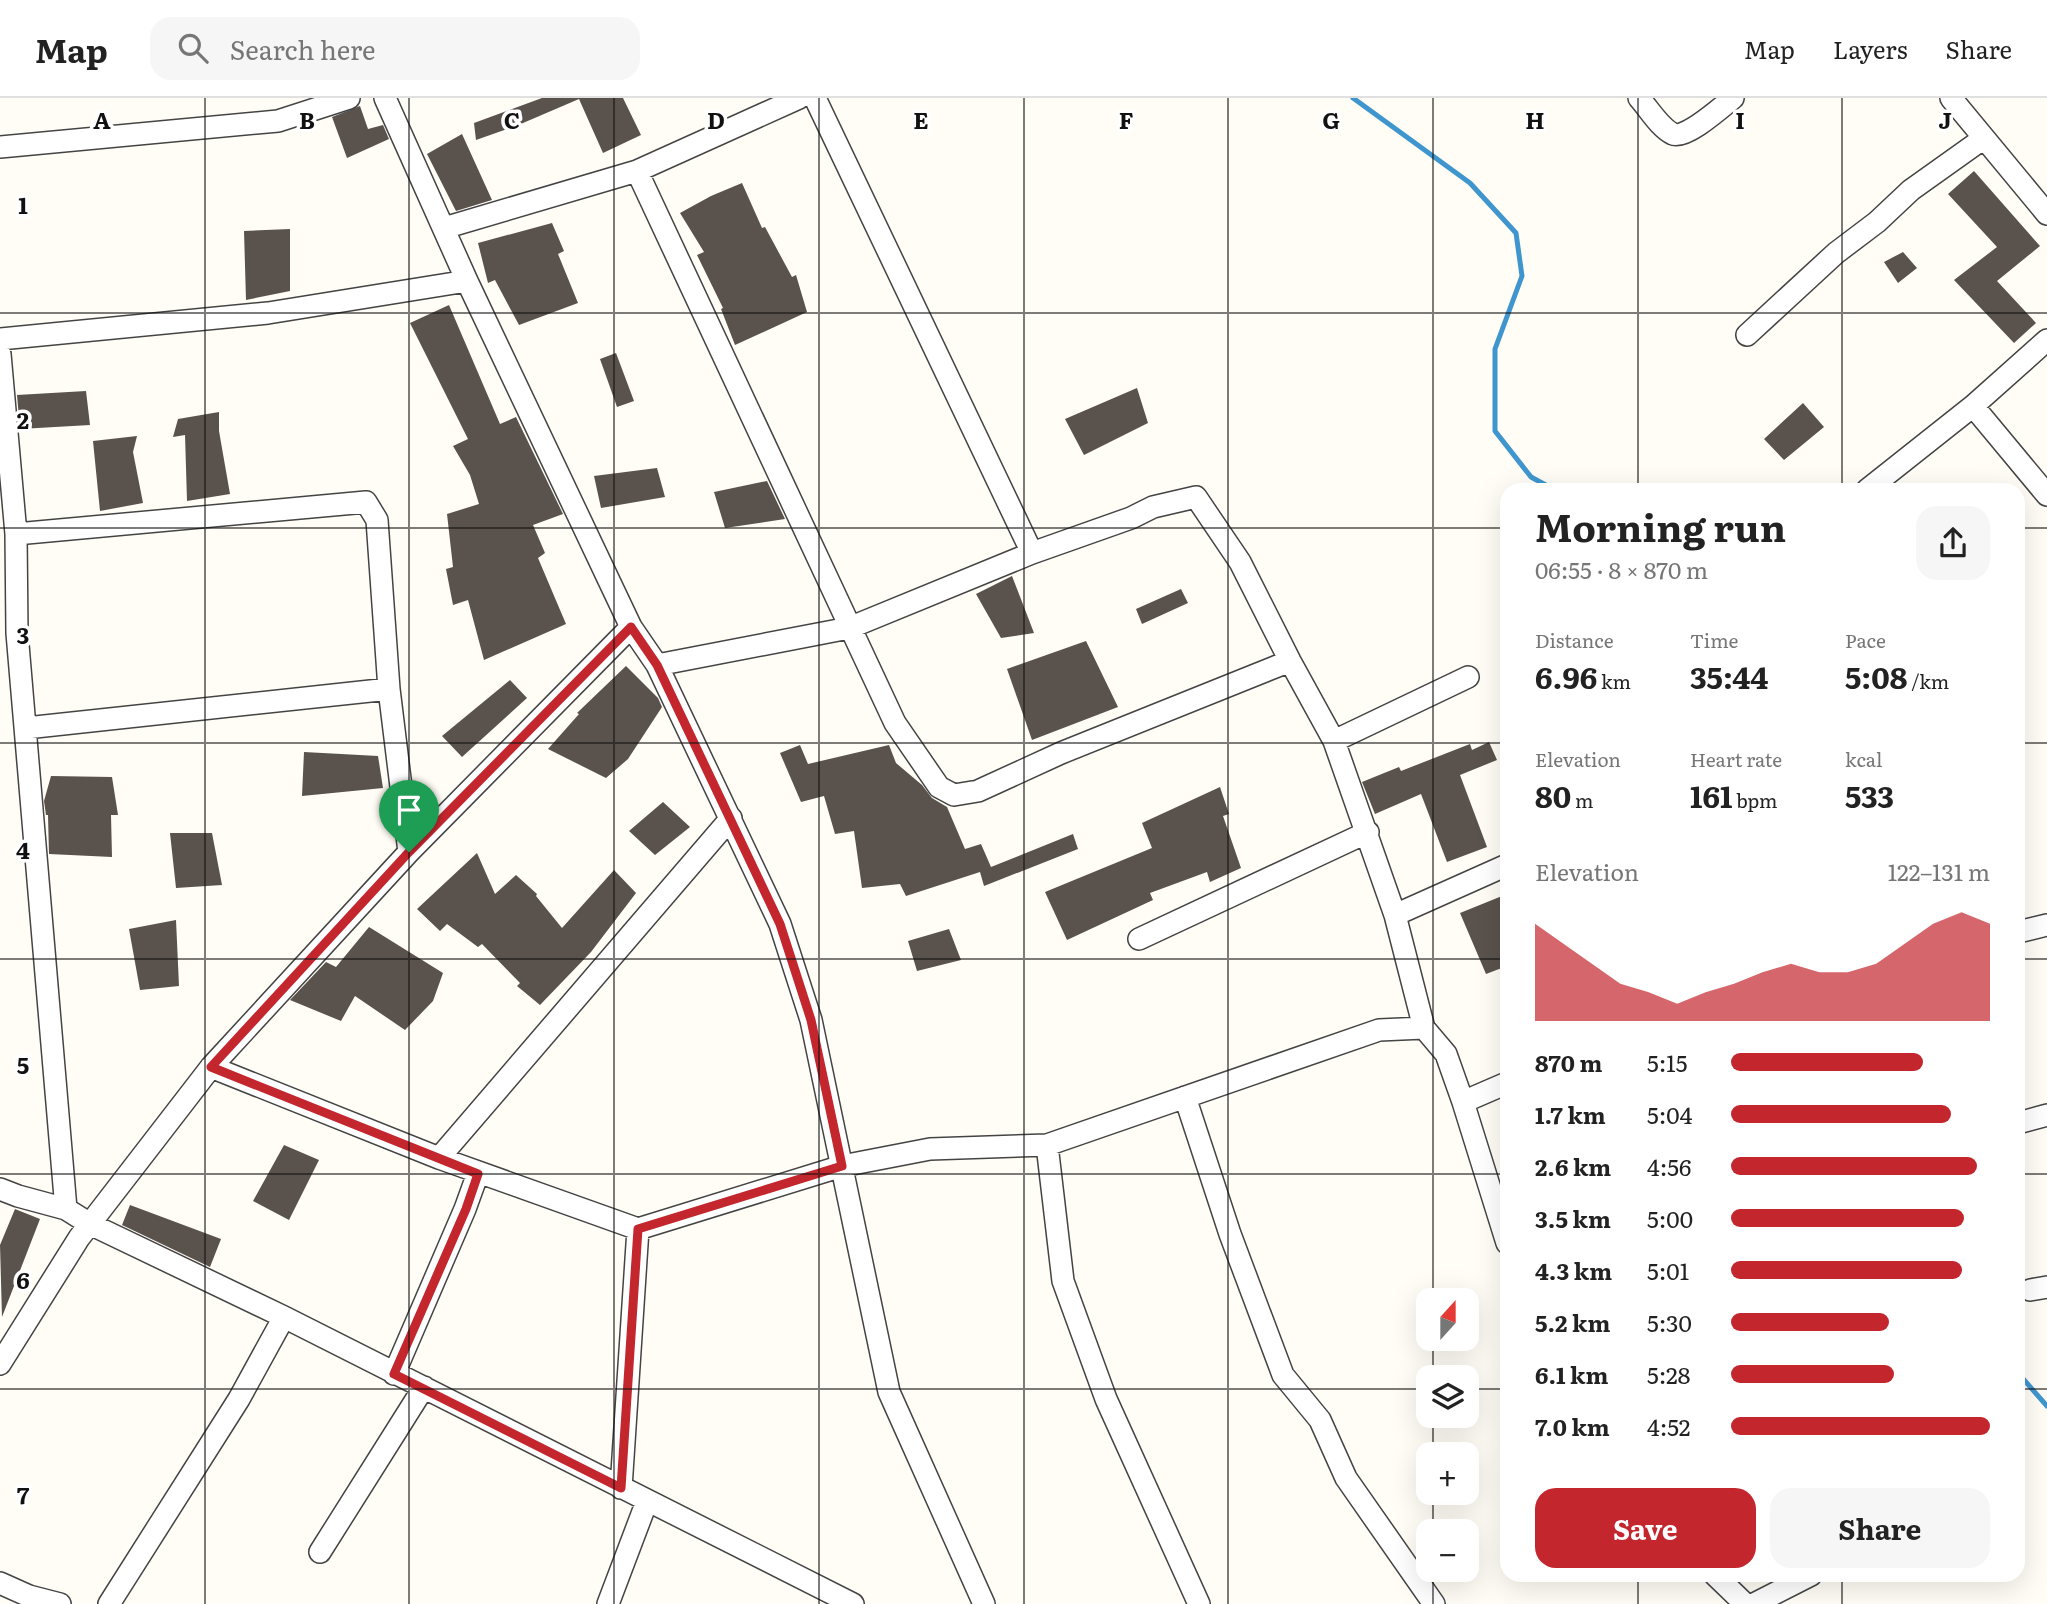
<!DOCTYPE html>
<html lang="en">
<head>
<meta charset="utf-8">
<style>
  body { margin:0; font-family:Literata,serif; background:#f6f6f6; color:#222; height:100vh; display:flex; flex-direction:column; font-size:26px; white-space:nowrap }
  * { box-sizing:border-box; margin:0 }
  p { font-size:23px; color:#767676 }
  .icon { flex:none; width:38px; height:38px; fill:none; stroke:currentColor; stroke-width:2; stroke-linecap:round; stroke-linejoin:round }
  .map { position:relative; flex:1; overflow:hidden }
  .drawer { position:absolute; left:1500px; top:385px; width:525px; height:1099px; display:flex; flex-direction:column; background:#fff; border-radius:21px; box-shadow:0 7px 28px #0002 }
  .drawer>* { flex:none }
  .needle { width:46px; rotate:21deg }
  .controls { position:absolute; left:1416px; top:1190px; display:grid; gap:14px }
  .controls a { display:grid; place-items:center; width:63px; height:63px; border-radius:14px; background:#fff; box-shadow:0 7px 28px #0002; font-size:35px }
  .pin { position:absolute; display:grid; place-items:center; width:60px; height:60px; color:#fff; margin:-72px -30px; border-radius:50% 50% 50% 0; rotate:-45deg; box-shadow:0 0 7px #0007 }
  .pin .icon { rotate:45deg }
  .round { display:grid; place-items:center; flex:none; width:74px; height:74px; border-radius:21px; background:#f6f6f6 }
  .headline { display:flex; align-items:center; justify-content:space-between; height:119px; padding:0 35px }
  h1 { font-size:38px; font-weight:700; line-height:52px }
  .figures { display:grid; grid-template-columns:repeat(3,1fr); gap:10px; height:119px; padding:7px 35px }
  .figures div { display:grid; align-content:center }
  .figures b { font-size:30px; font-weight:700 }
  .figures small { font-size:19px; font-weight:400 }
  .figures p { font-size:19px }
  .chart { height:196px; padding:14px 35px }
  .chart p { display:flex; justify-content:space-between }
  .chart svg { width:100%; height:126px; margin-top:7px; fill:#c4262e; opacity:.7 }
  .primary-button { display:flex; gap:14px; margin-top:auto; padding:14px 35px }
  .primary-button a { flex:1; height:80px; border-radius:21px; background:#c4262e; color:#fff; font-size:28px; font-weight:700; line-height:80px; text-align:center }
  .primary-button a+a { background:#f6f6f6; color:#222 }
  ul { padding:0 35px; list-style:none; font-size:23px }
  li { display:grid; grid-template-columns:112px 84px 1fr; align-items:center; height:52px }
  li i { height:18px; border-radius:9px; background:#c4262e }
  header { display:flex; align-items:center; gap:42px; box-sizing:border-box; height:98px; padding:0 35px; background:#fff; border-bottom:2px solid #e0e0e0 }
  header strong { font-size:33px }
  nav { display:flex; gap:38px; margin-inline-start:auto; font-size:24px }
  .search { width:490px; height:63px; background:#f6f6f6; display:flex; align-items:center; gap:18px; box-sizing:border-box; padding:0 24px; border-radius:21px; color:#767676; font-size:26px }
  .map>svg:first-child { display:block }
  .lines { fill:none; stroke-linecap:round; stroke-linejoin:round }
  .stream { stroke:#3f96cf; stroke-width:5 }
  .building { fill:#5a524d }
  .street-casing { stroke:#444; stroke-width:24 }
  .street { stroke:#fff; stroke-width:21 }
  .route-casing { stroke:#fff; stroke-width:14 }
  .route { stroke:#c4262e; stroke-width:9 }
  .grid { fill:none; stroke:#111; stroke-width:2; stroke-opacity:0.55 }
  .grid-label { font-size:23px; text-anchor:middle; font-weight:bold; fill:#111; stroke:#fff; stroke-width:7; stroke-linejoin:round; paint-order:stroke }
</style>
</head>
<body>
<header>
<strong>Map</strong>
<div class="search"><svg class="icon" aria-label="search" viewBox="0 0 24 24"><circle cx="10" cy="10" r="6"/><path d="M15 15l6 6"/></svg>Search here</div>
<nav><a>Map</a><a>Layers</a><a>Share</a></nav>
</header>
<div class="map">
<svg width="2047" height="1506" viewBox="0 0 2047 1506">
  <rect width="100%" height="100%" fill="#fffdf5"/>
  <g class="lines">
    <path class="stream" d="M1353,0L1470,85L1516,135L1522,178L1495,251V333L1531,379L1555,392
      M2018,1275L2047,1308"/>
  </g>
  <path class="building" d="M542,0H623L641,37L603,55L579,1L516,28L476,42L474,25Z
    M360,8L368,31L383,27L389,41L347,60L332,19Z
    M462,36L492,102L456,113L427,56Z
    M1974,73L2040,148L1997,183L2036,225L2014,245L1954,182L1997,149L1948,96Z
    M742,85L762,130L765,129L792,179L796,177L807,214L735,247L721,211L723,210L697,157L704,154L680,115L711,98Z
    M552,125L564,153L558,156L578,205L519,227L495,182L488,185L478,145Z
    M290,131V193L246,202L244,133Z
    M1903,154L1917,170L1898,185L1884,164Z
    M449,207L500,326L516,319L563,416L533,427L545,455L538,460L566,526L484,562L468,502L453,507L446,471L453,469L447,416L479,406L470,377L453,348L468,341L410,225Z
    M616,255L634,303L617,309L600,261Z
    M1137,290L1148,325L1084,357L1065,321Z
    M86,293L90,327L20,331L17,297Z
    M1803,305L1824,329L1784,362L1764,341Z
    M219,314V333L230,396L187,403L185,337L173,339L178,321Z
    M137,338L133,354L143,405L100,413L93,343Z
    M657,370L665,399L601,410L594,378Z
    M767,383L785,421L725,430L714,394Z
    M1012,478L1034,535L1001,540L976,496Z
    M1181,491L1188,505L1142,526L1136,511Z
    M1086,543L1118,609L1032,642L1007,571Z
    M626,568L658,600L662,609L628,661L606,680L548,651L579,616L577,615Z
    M510,582L527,600L462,659L442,638Z
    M1489,644L1497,662L1460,677L1487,749L1447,764L1421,696L1375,716L1362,684L1399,669L1401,673L1470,646L1472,652Z
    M800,647L808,666L889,647L896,665L922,687L932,700L947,709L965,751L981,746L991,769L1073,736L1078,751L984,788L980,774L906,798L900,786L862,790L854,733L835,736L824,698L801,704L780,655Z
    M304,654L378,658L383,690L302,698Z
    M51,678L112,679L118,717H111L112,759L49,756L48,717H46L44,703Z
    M1220,689L1229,716L1223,718L1241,770L1210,784L1207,774L1150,795L1153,802L1067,842L1045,794L1152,750L1142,725Z
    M663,704L690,729L655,757L629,733Z
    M170,735H212L222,787L176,790Z
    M477,755L495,796L516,777L537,796L536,798L562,830L614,772L636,795L591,854L540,907L517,888L520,885L482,846L478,849L447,826L440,833L417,811Z
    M1507,796V868L1486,876L1460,815Z
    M176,822L179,888L140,892L129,831Z
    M369,829L443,875L433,903L405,932L355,898L341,923L290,902L326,864L336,869Z
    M949,831L961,862L917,873L908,843Z
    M284,1047L319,1062L289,1122L253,1103Z
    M130,1107L221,1141L210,1169L122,1127Z
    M15,1111L40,1121L2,1219L0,1147Z"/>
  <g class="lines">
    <g class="street-casing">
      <path id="street" d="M385,0L467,183L631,529L657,567L780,826L811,922L889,1294L984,1506
        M815,0L1032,455
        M1639,0C1649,11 1660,30 1673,36C1685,42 1723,8 1733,0
        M1951,0L2047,116
        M0,49L278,23L349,0
        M637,73L895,625L939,689L954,697L978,693L1061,655L1290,563
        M444,130L637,73L799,0
        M1747,237L1836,155L1877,124L1911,92L1984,40
        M0,241L268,215L467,183
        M0,256L16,436L17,535L66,1111L90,1126L284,1219L853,1506
        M1973,308L2047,397
        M1867,392L1973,308L2047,242
        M16,436L366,404L377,422L389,591L409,754
        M657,567L849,530L1032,455L1131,420L1153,409L1196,399L1240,464L1290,563L1334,643L1395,817L1424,930L1446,956L1463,1004L1507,1145
        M26,630L389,591
        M1334,643L1468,579
        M1395,817L1507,767
        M2018,834L2047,827
        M1139,841L1368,734
        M211,969L439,1060L731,720
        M1185,999L1230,1136L1283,1277L1320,1322L1346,1380L1434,1506
        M1463,1004L1507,985
        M2018,1025L2047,1017
        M1047,1047L1063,1183L1106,1301L1199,1506
        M439,1060L638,1131L842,1068L930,1051L1047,1047L1379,932L1424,930
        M0,1091L18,1098L66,1111
        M2030,1192L2047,1189
        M0,1266L79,1140L211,969L409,754L631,529
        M394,1276L465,1111L478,1075
        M621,1390L638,1131
        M320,1454L424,1289
        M1715,1477L1745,1506
        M0,1485L29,1498L60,1506
        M109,1506L239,1301L284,1219
        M608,1506L647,1403
        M1754,1506L1811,1477"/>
    </g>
    <use href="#street" class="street"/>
  </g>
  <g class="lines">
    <g class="route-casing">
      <path id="route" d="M631,529L657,567L780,826L811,922L842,1068L638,1131L621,1390L394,1276L466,1111L478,1076L211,969L409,754Z"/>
    </g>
    <use href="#route" class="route"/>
  </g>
  <path class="grid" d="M205,0V1506M409,0V1506M614,0V1506M819,0V1506M1024,0V1506M1228,0V1506M1433,0V1202M1638,0V392M1842,0V392M0,215H2047M0,430H1507M2018,430H2047M0,645H1507M2018,645H2047M0,861H1507M2018,861H2047M0,1076H1507M2018,1076H2047M1433,1241V1279M0,1291H1428M1466,1291H1507M2018,1291H2047M1433,1318V1356M1433,1395V1433M1433,1472V1506M1638,1477V1506M1842,1477V1506"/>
  <g class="grid-label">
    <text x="102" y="31">A</text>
    <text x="307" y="31">B</text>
    <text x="512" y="31">C</text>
    <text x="716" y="31">D</text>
    <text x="921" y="31">E</text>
    <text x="1126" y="31">F</text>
    <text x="1331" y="31">G</text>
    <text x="1535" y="31">H</text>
    <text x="1740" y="31">I</text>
    <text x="1945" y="31">J</text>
    <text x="23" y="116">1</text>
    <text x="23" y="331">2</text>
    <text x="23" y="546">3</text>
    <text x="23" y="761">4</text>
    <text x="23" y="976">5</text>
    <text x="23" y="1191">6</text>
    <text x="23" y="1406">7</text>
  </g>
</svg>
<div class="controls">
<a><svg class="needle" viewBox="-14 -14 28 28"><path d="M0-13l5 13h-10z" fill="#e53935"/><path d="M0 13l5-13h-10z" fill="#767676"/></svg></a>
<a><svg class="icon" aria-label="layers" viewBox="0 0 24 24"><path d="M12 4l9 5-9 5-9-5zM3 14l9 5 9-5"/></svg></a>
<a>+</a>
<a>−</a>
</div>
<div class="pin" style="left:409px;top:754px;background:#1e9e55"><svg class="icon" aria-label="arrive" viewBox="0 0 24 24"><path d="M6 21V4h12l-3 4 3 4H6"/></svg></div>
<section class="drawer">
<div class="headline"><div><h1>Morning run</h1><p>06:55 · 8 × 870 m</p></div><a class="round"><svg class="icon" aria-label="share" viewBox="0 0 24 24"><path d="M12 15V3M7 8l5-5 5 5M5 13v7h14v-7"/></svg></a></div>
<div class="figures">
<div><p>Distance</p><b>6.96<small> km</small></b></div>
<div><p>Time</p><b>35:44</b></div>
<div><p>Pace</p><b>5:08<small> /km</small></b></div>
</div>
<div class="figures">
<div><p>Elevation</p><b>80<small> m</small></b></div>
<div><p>Heart rate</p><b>161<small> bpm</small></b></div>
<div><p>kcal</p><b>533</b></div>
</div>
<div class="chart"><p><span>Elevation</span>122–131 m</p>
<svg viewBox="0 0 160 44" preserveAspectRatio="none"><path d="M0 44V10L10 17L20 24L30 31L40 34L50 38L60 34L70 31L80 27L90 24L100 27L110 27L120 24L130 17L140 10L150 6L160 10V44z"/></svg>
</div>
<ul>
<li><b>870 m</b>5:15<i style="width:74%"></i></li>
<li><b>1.7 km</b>5:04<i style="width:85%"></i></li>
<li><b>2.6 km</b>4:56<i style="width:95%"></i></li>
<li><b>3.5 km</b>5:00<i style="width:90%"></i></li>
<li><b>4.3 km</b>5:01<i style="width:89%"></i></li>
<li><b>5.2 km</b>5:30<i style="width:61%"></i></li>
<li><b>6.1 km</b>5:28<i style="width:63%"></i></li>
<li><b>7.0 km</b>4:52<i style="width:100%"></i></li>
</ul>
<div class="primary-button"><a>Save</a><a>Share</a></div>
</section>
</div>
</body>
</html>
